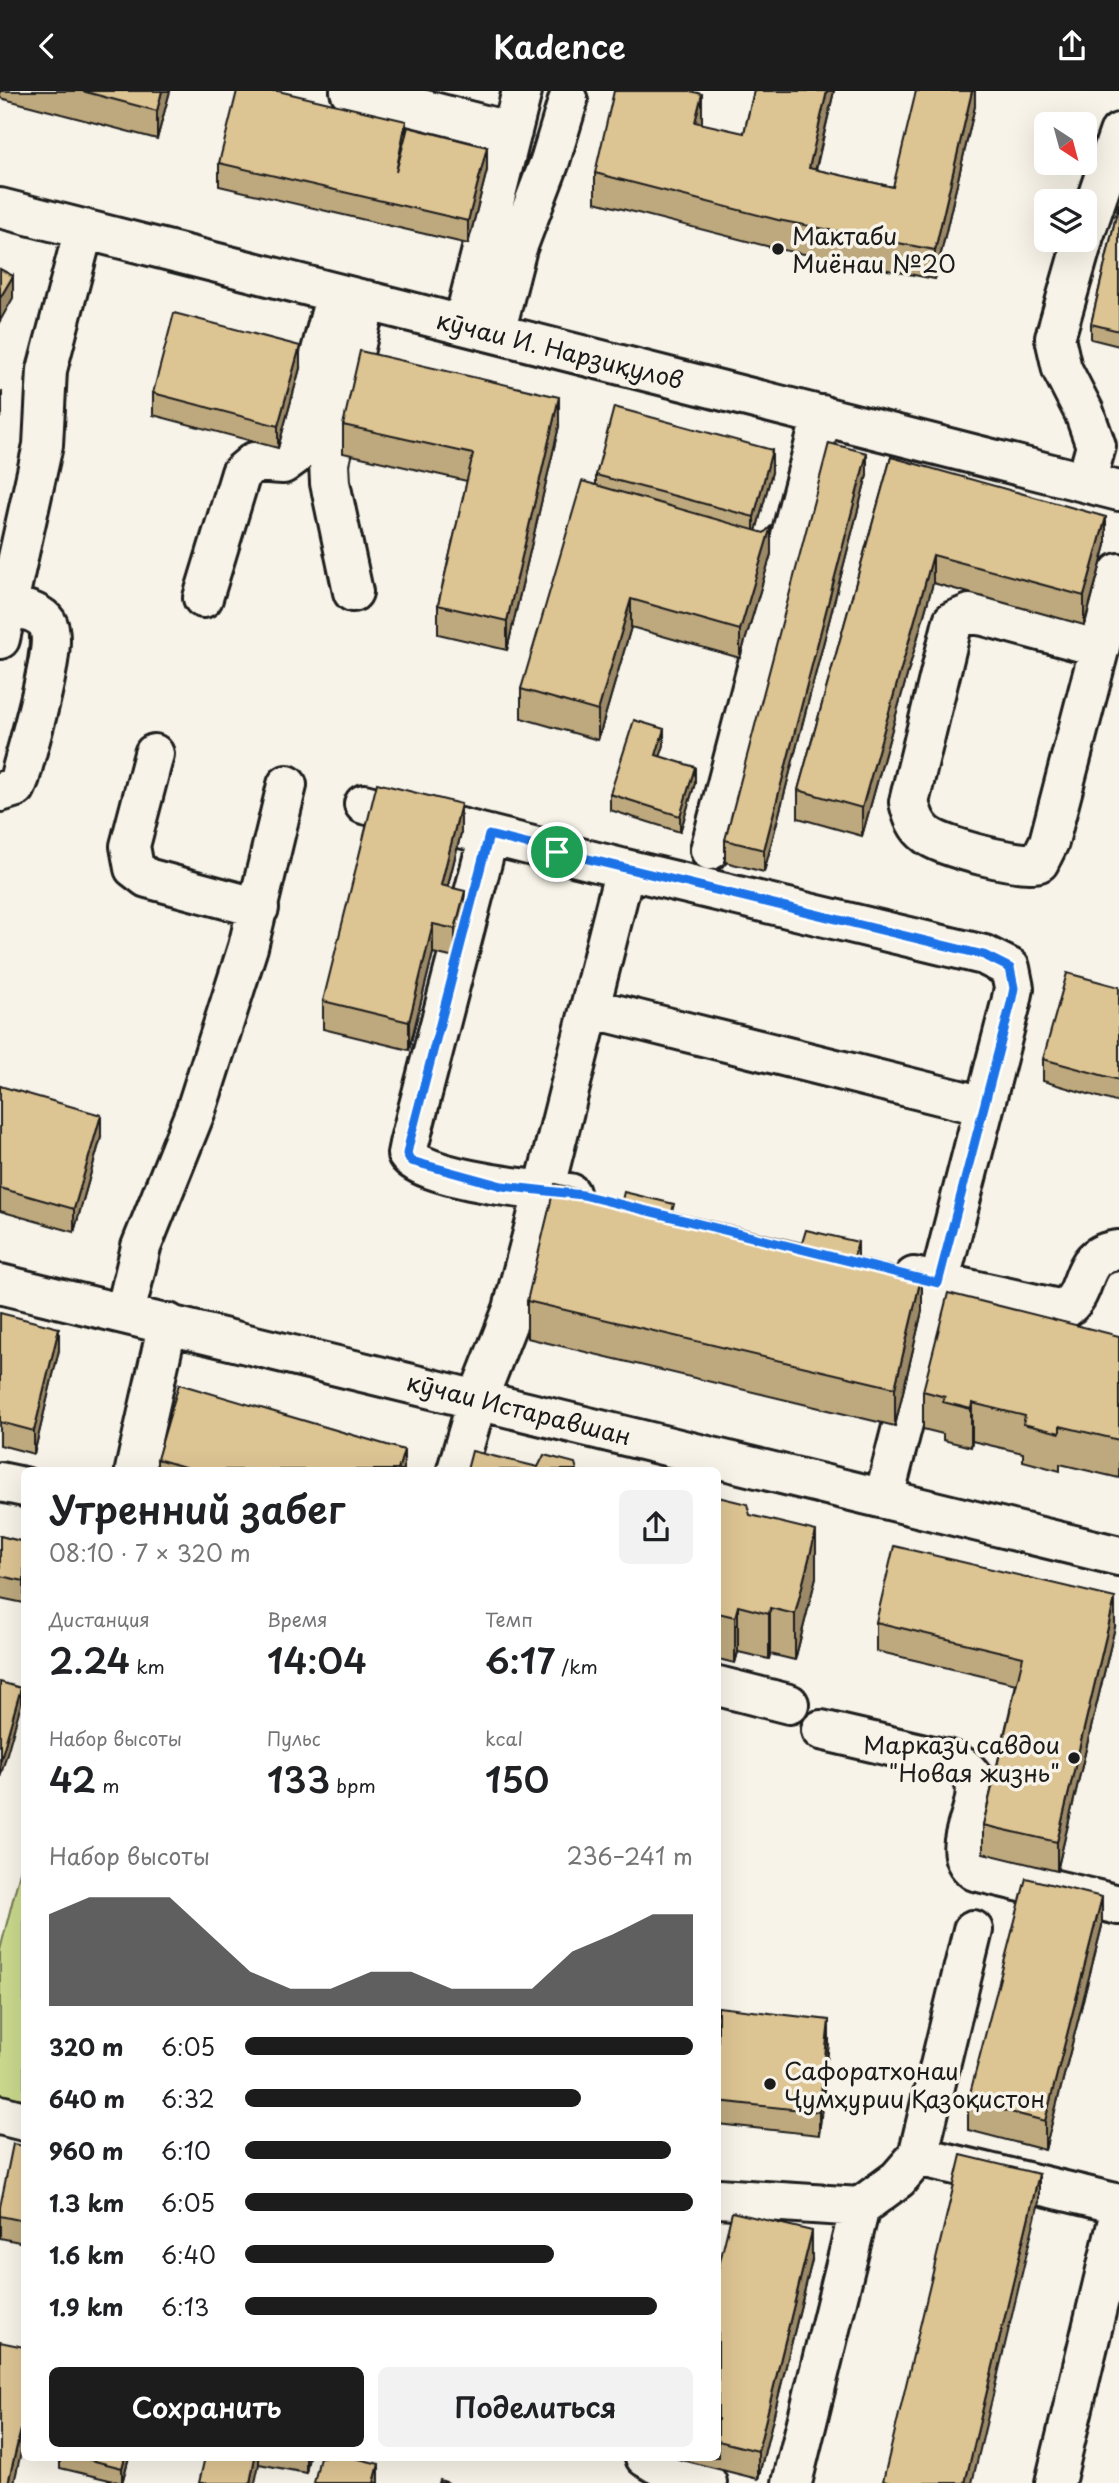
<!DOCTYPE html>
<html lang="ru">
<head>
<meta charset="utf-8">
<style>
  body { margin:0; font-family:"Playpen Sans",sans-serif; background:#f2f2f2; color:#202124; height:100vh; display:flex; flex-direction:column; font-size:26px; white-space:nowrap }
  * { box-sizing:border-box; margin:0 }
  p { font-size:23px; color:#757577 }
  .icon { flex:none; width:38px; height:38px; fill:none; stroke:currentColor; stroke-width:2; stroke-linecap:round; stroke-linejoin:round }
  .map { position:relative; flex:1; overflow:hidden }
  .sheet { position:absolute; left:21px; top:1376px; width:700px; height:994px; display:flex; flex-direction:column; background:#fff; border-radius:10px; box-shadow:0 7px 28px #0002 }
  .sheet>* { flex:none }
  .needle { width:46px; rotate:144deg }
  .buttons { position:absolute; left:1034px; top:21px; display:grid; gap:14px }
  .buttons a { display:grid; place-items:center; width:63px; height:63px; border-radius:10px; background:#fff; box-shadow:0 7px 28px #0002; font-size:35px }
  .pin { position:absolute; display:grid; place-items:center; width:60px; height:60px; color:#fff; margin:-30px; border:4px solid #fff; border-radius:50%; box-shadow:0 2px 7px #0007 }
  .round { display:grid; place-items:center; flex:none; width:74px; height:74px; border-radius:10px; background:#f2f2f2 }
  .head { display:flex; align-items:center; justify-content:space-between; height:119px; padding:0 28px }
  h1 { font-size:38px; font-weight:600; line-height:52px }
  .metrics { display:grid; grid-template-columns:repeat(3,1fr); gap:10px; height:119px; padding:7px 28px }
  .metrics div { display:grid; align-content:center }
  .metrics b { font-size:35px; font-weight:600 }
  .metrics small { font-size:19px; font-weight:400 }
  .metrics p { font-size:19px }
  .chart { height:196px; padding:14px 28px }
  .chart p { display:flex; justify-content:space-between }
  .chart svg { width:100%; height:126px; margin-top:7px; fill:#1c1c1c; opacity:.7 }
  .primary-button { display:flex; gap:14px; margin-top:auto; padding:14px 28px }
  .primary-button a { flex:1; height:80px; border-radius:10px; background:#1c1c1c; color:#fff; font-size:28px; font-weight:600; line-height:80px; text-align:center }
  .primary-button a+a { background:#f2f2f2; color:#202124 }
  ul { padding:0 28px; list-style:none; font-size:23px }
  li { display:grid; grid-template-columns:112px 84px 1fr; align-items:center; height:52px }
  li i { height:18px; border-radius:9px; background:#1c1c1c }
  header { display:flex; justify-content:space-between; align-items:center; height:91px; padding:0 28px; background:#1c1c1c; color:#fff; font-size:32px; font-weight:600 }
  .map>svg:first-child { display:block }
  .green { fill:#cad98d; stroke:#737a54; stroke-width:2 }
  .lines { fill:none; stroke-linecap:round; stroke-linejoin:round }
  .minor-casing { stroke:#1c1c1c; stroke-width:44 }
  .minor { stroke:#f7f3e8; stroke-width:38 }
  .wall { fill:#bea97e; stroke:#1c1c1c; stroke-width:2 }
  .shaded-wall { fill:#9b8967; stroke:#1c1c1c; stroke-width:2 }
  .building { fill:#ddc493; stroke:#1c1c1c; stroke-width:2 }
  .route-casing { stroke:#fff; stroke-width:14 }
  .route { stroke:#1a73e8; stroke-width:9 }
  .poi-dot { fill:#1c1c1c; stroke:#f7f3e8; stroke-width:2.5 }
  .labels { text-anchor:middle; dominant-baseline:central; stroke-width:7; stroke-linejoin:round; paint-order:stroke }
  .poi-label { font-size:24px; fill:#1c1c1c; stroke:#f7f3e8; text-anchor:start }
  .street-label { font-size:24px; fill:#1c1c1c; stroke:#f7f3e8 }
</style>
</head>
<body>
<header><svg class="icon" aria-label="back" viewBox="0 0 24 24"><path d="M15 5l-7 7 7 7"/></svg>Kadence<svg class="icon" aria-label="share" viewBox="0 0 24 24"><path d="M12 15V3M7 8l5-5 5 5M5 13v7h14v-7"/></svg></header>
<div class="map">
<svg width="1119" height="2392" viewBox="0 0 1119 2392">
  <rect width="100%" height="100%" fill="#f7f3e8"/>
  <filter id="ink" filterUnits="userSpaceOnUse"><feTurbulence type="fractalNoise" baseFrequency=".0143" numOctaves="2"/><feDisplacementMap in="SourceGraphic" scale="14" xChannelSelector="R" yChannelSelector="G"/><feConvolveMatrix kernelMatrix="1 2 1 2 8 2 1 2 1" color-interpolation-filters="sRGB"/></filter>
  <g filter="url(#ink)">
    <path class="green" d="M24,1765V2013L0,2007V1859Z"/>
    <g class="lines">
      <g class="minor-casing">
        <path id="minor" d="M350,0L512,41
          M0,117L1119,400
          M1085,142L1119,42
          M1083,149L1055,247L1062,278L1084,321L1096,355L1086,391
          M463,234L522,0
          M495,242L517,157L550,70L568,10
          M353,501L330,392L329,372L366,209
          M203,507L241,382L254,371L283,373L294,365L336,202
          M0,548L43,354L47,279L84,138
          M1100,556L984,525L970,523L953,530L909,711C912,724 916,736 927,744C942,756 1022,777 1039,771L1049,751L1119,482
          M154,663L130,755L134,777L147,787L259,817
          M0,701L16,696L20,686C27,657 60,553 47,532C39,520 20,518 8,514
          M364,713L625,778
          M489,744L409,1053L407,1063C420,1085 517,1098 544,1099L625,778L984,864L1010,877L1014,897L1011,912L884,1406
          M710,759L822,324
          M590,917L984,1015
          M914,1186L1063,1219C1092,1201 1075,1163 1119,1159
          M0,1193L1119,1465
          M125,1222L141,1156L196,1019L248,856L287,694
          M135,1379L168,1232
          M457,1379L478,1307L513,1218L544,1099L570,1102
          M0,1391L24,1396
          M718,1595L789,1613
          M821,1639L946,1668C1016,1691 935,1750 975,1780L1119,1814
          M0,2024L24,2030
          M918,2065L973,1839
          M718,2107L860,2116L898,2088L918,2065L1119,2113
          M645,2366L676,2384L707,2392
          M792,2392L860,2116
          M1055,2392L1119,2125"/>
      </g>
      <use href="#minor" class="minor"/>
    </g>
    <path class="wall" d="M0,0H170L157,48L0,7Z
      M754,0H834L816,79L893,96L975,0V15L935,188L778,158L595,111V82L744,42Z
      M406,43L487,79L468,153L219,95V72Z
      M1119,112V255L1091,248V233Z
      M300,277L278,357L153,324V302Z
      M343,334L559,335L507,559L438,543V514L467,390L343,362Z
      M891,366L1106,454L1084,534L933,492L862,745L798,727V699Z
      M772,381L756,440L771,463L740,567L631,536L598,649L521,627V598L596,394V384Z
      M867,384L764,781L725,771V749Z
      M664,654L660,665L695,692L680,741L610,719V703Z
      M461,742L448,795L465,828L455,867L433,862L409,959L323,938V910Z
      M1119,896V1012L1043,990V968Z
      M0,995L101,1046L74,1141L0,1120Z
      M674,1122L858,1167L922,1220L895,1335L527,1247V1210Z
      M0,1222L59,1259L34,1363L0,1354Z
      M1119,1245V1387L1060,1373V1380L1023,1370V1362L972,1350L971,1356L943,1349V1343L923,1338V1300Z
      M157,1368L404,1379H157Z
      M718,1406L750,1424L816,1486L795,1569L770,1563L769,1568L738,1561L735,1572L718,1568Z
      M0,1445L24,1451V1512L0,1507Z
      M876,1531L1115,1536L1057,1780L983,1762V1734L1016,1593L876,1560Z
      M1102,1835L1045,2059L968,2039V2010Z
      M718,1916L829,1951L819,2044L718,2033Z
      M24,2055V2152L0,2147V2116Z
      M812,2169L758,2388L678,2368V2366H718V2179Z
      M60,2366H129L122,2392L60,2377Z
      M205,2366H309L306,2382L259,2373Z"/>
    <path class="shaded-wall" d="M162,0H170L157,48V20Z
      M827,0H834L809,106V77Z
      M972,0H975V15L935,188V159Z
      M702,3V31L695,59V31Z
      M406,30V53L396,81Z
      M487,56V79L468,153V130Z
      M13,185V207L0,230V207Z
      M300,255V277L278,357V335Z
      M2,300V323L0,327V304Z
      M559,306V335L507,559V530Z
      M772,359V381L754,448V426Z
      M867,362V384L764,781V759Z
      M1106,426V454L1084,534V505Z
      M771,435V463L740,567V539Z
      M933,464V492L862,745V717Z
      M631,508V536L598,649V620Z
      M664,638V654L656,679V664Z
      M695,676V692L680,741V725Z
      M461,713V742L441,822V794Z
      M465,800V828L455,867V838Z
      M433,833V862L409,959V931Z
      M101,1024V1046L74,1141V1118Z
      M858,1151V1189L854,1166Z
      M922,1183V1220L895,1335V1297Z
      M59,1237V1259L34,1363V1340Z
      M972,1312V1350L971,1356V1318Z
      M404,1359V1379H398Z
      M816,1440V1486L795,1569V1523Z
      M1115,1507V1536L1057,1780V1751Z
      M738,1515V1561L735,1572V1526Z
      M770,1517V1563L769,1568V1523Z
      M21,1597V1613L0,1687V1671Z
      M1102,1806V1835L1045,2059V2030Z
      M829,1929V1951L819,2044V2021Z
      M1039,2083V2111L972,2392H965Z
      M812,2140V2169L758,2388V2360Z
      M24,2326V2348L14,2392H8Z
      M125,2366H129L122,2392V2377Z
      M255,2366H259V2373L255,2392H250Z
      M306,2366H309L306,2382Z
      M379,2373V2392H374Z"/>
    <path class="building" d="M82,0H162L157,20Z
      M237,0H278L406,30L396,81L408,36L487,56L468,130L219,72Z
      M614,0H690L702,3L695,31L744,42L754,0H827L809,77L893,96L916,0H972L935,159L778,129L595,82Z
      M1119,112V240L1091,233Z
      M0,178L13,185L0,207Z
      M174,222L300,255L278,335L153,302Z
      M360,260L559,306L507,530L438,514L473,363L343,334Z
      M614,316L772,359L754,426L596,384Z
      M829,352L867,362L764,759L725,749Z
      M891,366L1106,426L1084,505L933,464L862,717L798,699Z
      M582,390L764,442L771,435L740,539L631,508L598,620L521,598Z
      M634,629L664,638L656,664L695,676L680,725L610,703Z
      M377,692L461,713L441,794L465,800L455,838L433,833L409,931L323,910Z
      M1067,882L1119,896V989L1043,968Z
      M0,995L101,1024L74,1118L0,1097Z
      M555,1093L622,1109L624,1101L674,1113L672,1121L802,1152L806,1139L858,1151L854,1166L922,1183L895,1297L527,1210Z
      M948,1202L1119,1245V1349L1060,1335V1342L1023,1333L1025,1325L972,1312L971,1318L943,1311L945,1306L923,1300Z
      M0,1222L59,1237L34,1340L0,1331Z
      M179,1293L404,1359L398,1379H195L157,1368Z
      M472,1360L538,1376L544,1364L575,1372L577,1379H467Z
      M718,1406L747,1413L750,1424L816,1440L795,1523L770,1517L769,1523L738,1515L735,1526L718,1522Z
      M0,1445L24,1451V1490L0,1485Z
      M894,1455L1115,1507L1057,1751L983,1734L1023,1566L876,1531Z
      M0,1591L21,1597L0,1671Z
      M1026,1787L1102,1806L1045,2030L968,2010Z
      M718,1916L829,1929L819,2021L718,2010Z
      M13,2053L24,2055V2130L0,2125V2116Z
      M961,2064L1039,2083L965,2392H891L883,2390Z
      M732,2121L812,2140L758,2360L718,2350V2179Z
      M0,2251L24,2256V2326L8,2392H0Z
      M79,2366H125L122,2377Z
      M205,2366H255L250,2392H199Z
      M320,2366H351L379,2373L374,2392H314Z
      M440,2389L449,2392H439Z"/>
  </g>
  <g class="lines" filter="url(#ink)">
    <g class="route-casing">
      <path id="route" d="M489,744L984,864L1010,877L1014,897L1011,912L938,1192L583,1104L502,1095L411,1070L407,1063L409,1053Z"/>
    </g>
    <use href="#route" class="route"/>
  </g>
  <g class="poi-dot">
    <circle cx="778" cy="158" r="7"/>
    <circle cx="1074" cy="1667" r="7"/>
    <circle cx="770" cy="1993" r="7"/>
  </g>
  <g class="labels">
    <g class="poi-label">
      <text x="792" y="144">Мактаби<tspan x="792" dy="28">Миёнаи №20</tspan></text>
      <text x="1060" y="1653" text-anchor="end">Маркази савдои<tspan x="1060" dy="28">"Новая жизнь"</tspan></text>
      <text x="784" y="1979">Сафоратхонаи<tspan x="784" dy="28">Ҷумҳурии Қазоқистон</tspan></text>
    </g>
    <g class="street-label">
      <text transform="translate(560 258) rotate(14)">кӯчаи И. Нарзиқулов</text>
      <text transform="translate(519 1317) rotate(14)">кӯчаи Истаравшан</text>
    </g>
  </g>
</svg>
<div class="buttons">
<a><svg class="needle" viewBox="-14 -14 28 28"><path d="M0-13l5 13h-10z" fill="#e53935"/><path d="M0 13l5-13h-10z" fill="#757577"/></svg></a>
<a><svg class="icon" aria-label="layers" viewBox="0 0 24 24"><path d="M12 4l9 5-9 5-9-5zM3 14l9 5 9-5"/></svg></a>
</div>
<div class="pin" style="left:557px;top:761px;background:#1e9e55"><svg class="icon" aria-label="arrive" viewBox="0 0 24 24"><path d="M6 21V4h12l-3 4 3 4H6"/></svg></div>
<section class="sheet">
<div class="head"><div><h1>Утренний забег</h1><p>08:10 · 7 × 320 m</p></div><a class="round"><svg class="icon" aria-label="share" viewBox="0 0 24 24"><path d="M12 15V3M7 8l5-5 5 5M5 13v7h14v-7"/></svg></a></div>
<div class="metrics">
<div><p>Дистанция</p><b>2.24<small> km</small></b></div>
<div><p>Время</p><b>14:04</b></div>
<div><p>Темп</p><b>6:17<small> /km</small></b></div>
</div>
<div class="metrics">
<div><p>Набор высоты</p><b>42<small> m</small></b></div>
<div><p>Пульс</p><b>133<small> bpm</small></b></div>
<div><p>kcal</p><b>150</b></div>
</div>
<div class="chart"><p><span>Набор высоты</span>236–241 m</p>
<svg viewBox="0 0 160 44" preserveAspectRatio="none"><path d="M0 44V12L10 6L20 6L30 6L40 19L50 32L60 38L70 38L80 32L90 32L100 38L110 38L120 38L130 25L140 19L150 12L160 12V44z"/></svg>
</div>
<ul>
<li><b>320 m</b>6:05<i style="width:100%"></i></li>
<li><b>640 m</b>6:32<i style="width:75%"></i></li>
<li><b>960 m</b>6:10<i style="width:95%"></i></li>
<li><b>1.3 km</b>6:05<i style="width:100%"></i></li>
<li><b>1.6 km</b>6:40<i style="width:69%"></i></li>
<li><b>1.9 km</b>6:13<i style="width:92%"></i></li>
</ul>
<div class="primary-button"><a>Сохранить</a><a>Поделиться</a></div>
</section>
</div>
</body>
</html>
